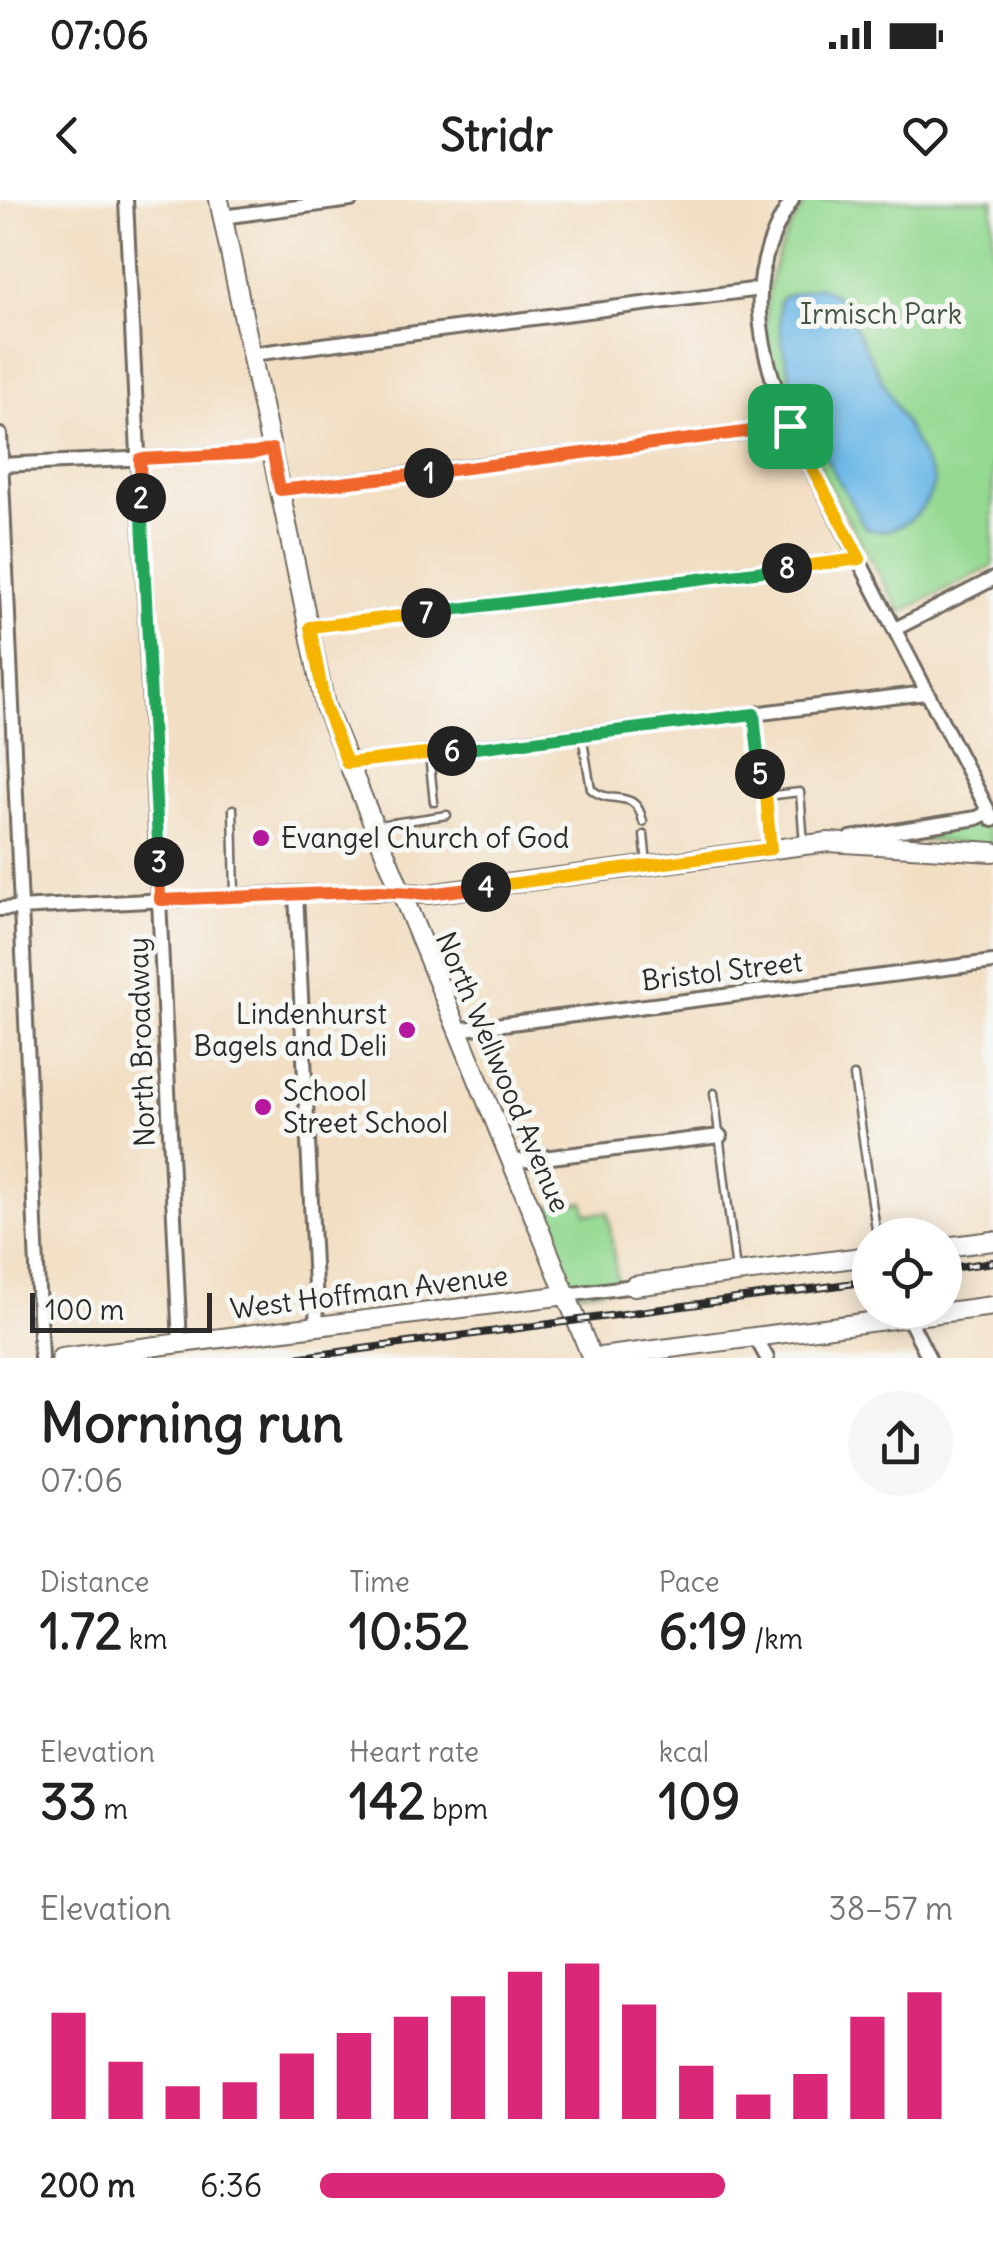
<!DOCTYPE html>
<html lang="en">
<head>
<meta charset="utf-8">
<style>
  body { margin:0; font-family:Delius,sans-serif; background:#f6f6f6; color:#222; height:100vh; display:flex; flex-direction:column; font-size:38px; white-space:nowrap }
  * { box-sizing:border-box; margin:0 }
  p { font-size:32px; color:#767676 }
  .icon { flex:none; width:55px; height:55px; fill:none; stroke:currentColor; stroke-width:2; stroke-linecap:round; stroke-linejoin:round }
  .map { position:relative; height:1158px; overflow:hidden }
  .panel { display:flex; flex-direction:column; background:#fff; flex:1 }
  .panel>* { flex:none }
  .controls { position:absolute; left:852px; top:1018px; display:grid; gap:20px }
  .controls a { display:grid; place-items:center; width:110px; height:110px; border-radius:50%; background:#fff; box-shadow:0 5px 25px #0003; font-size:50px }
  .scale { position:absolute; left:30px; bottom:25px; width:182px; box-sizing:border-box; padding-left:10px; border:5px solid #2b2b2b; border-top:0; font-size:28px; line-height:35px; white-space:nowrap; color:#2b2b2b; -webkit-text-stroke:8px #f6f6f2; paint-order:stroke }
  .pin { position:absolute; display:grid; place-items:center; width:85px; height:85px; color:#fff; margin:-42px; border-radius:20px; box-shadow:0 5px 15px #0006 }
  .km { position:absolute; width:50px; height:50px; margin:-25px; border-radius:50%; background:#222; color:#fff; font-size:28px; line-height:50px; text-align:center }
  .round { display:grid; place-items:center; flex:none; width:105px; height:105px; border-radius:52px; background:#f6f6f6 }
  .headline { display:flex; align-items:center; justify-content:space-between; height:170px; padding:0 40px }
  h1 { font-size:55px; font-weight:700; line-height:75px }
  .metrics { display:grid; grid-template-columns:repeat(3,1fr); gap:15px; height:170px; padding:10px 40px }
  .metrics div { display:grid; align-content:center }
  .metrics b { font-size:50px; font-weight:700 }
  .metrics small { font-size:28px; font-weight:400 }
  .metrics p { font-size:28px }
  .chart { height:280px; padding:20px 40px }
  .chart p { display:flex; justify-content:space-between }
  .chart svg { width:100%; height:180px; margin-top:10px; stroke:#db2777; stroke-width:6 }
  ul { padding:0 40px; list-style:none; font-size:32px }
  li { display:grid; grid-template-columns:160px 120px 1fr; align-items:center; height:75px }
  li i { height:25px; border-radius:12px; background:#db2777 }
  .status { display:flex; justify-content:space-between; align-items:center; height:70px; padding:0 50px; background:#fff; direction:ltr }
  .status svg { height:28px; fill:currentColor }
  header { display:flex; justify-content:space-between; align-items:center; height:130px; padding:0 40px; background:#fff; font-size:45px; font-weight:700 }
  .map>svg:first-child { display:block }
  .green { fill:#94d992; stroke:#60825e; stroke-width:2.5 }
  .water { fill:#6fbae8; stroke:#4d728a; stroke-width:2.5 }
  .lines { fill:none; stroke-linecap:round; stroke-linejoin:round }
  .lane-casing { stroke:#716a60; stroke-width:11 }
  .street-casing { stroke:#716a60; stroke-width:18 }
  .secondary-casing { stroke:#716a60; stroke-width:22 }
  .lane { stroke:#fff; stroke-width:6 }
  .street { stroke:#fff; stroke-width:12 }
  .secondary { stroke:#fff; stroke-width:18 }
  .rail-casing { stroke:#2b2b2b; stroke-width:8 }
  .rail { stroke:#f6f6f2; stroke-width:4; stroke-dasharray:11; stroke-linecap:butt }
  .split-1-casing { stroke:#fff; stroke-width:20 }
  .split-2-casing { stroke:#fff; stroke-width:20 }
  .split-3-casing { stroke:#fff; stroke-width:20 }
  .split-4-casing { stroke:#fff; stroke-width:20 }
  .split-5-casing { stroke:#fff; stroke-width:20 }
  .split-6-casing { stroke:#fff; stroke-width:20 }
  .split-7-casing { stroke:#fff; stroke-width:20 }
  .split-8-casing { stroke:#fff; stroke-width:20 }
  .split-9-casing { stroke:#fff; stroke-width:20 }
  .split-1 { stroke:#f0652b; stroke-width:12 }
  .split-2 { stroke:#f0652b; stroke-width:12 }
  .split-3 { stroke:#22a559; stroke-width:12 }
  .split-4 { stroke:#f0652b; stroke-width:12 }
  .split-5 { stroke:#f5b400; stroke-width:12 }
  .split-6 { stroke:#22a559; stroke-width:12 }
  .split-7 { stroke:#f5b400; stroke-width:12 }
  .split-8 { stroke:#22a559; stroke-width:12 }
  .split-9 { stroke:#f5b400; stroke-width:12 }
  .poi-dot { fill:#b5179e; stroke:#f6f6f2; stroke-width:4 }
  .labels { text-anchor:middle; dominant-baseline:central; stroke-width:10; stroke-linejoin:round; paint-order:stroke }
  .park-label { font-size:28px; fill:#455645; stroke:#f6f6f2 }
  .poi-label { font-size:28px; fill:#2b2b2b; stroke:#f6f6f2; text-anchor:start }
  .street-label { font-size:28px; fill:#2b2b2b; stroke:#f6f6f2 }
</style>
</head>
<body>
<div class="status"><b>07:06</b><svg viewBox="0 0 49 12"><path d="M0 12V9h3v3zM5 12V6h3v6zM10 12V3h3v9zM15 12V0h3v12zM26 1h20v11H26zM47 4h2v5h-2z"/></svg></div>
<header><svg class="icon" aria-label="back" viewBox="0 0 24 24"><path d="M15 5l-7 7 7 7"/></svg>Stridr<svg class="icon" aria-label="heart" viewBox="0 0 24 24"><path d="M12 20l-8-8c-3-5 5-10 8-4 3-6 11-1 8 4z"/></svg></header>
<div class="map">
<svg width="993" height="1158" viewBox="0 0 993 1158">
  <rect width="100%" height="100%" fill="#f6f6f2"/>
  <filter id="ink" filterUnits="userSpaceOnUse"><feTurbulence type="fractalNoise" baseFrequency=".01" numOctaves="2"/><feDisplacementMap in="SourceGraphic" scale="20" xChannelSelector="R" yChannelSelector="G"/><feConvolveMatrix kernelMatrix="1 2 1 2 8 2 1 2 1" color-interpolation-filters="sRGB"/></filter>
  <filter id="wash" filterUnits="userSpaceOnUse"><feTurbulence type="fractalNoise" baseFrequency=".0048" numOctaves="4" result="noise"/><feDisplacementMap in="SourceGraphic" scale="40" xChannelSelector="R" yChannelSelector="G"/><feGaussianBlur stdDeviation="2.25" result="paint"/><feColorMatrix in="noise" values="0 0 0 0 0 0 0 0 0 0 0 0 0 0 0 0 0 1.4 0 .05"/><feComposite in="paint" operator="in"/></filter>
  <g filter="url(#wash)">
    <rect width="100%" height="100%" fill="#f2dec2"/>
    <path class="green" d="M808,0H993V366L901,412C870,359 839,306 811,251C799,227 780,200 773,175C755,112 771,51 808,0Z
      M986,622L993,646L893,638L896,634Z
      M584,1002L586,1014L608,1012L618,1087L567,1094L532,1009Z"/>
    <path class="water" d="M819,86L834,94L846,110L934,280C930,311 896,340 865,328C825,253 779,190 779,103L783,97Z"/>
  </g>
  <g filter="url(#ink)">
    <g class="lines">
      <g class="lane-casing">
        <path id="lane" d="M754,514L761,589L766,596
          M582,535L591,589C612,607 636,586 643,622
          M429,555L434,602
          M233,609L235,695
          M379,625L447,615
          M644,635L647,664
          M771,648L766,596L800,592L804,644
          M854,876L876,1030L880,1035
          M714,893L736,1071"/>
      </g>
      <g class="street-casing">
        <path id="street" d="M126,0L180,1144
          M792,0C741,77 758,147 790,227L993,620
          M222,17L351,0
          M252,154L760,89
          M0,235L41,1158
          M0,265L255,253L272,249
          M281,290L790,227
          M309,427L859,359
          M895,429L993,379
          M347,563L926,493
          M851,638L977,618L989,612
          M296,693L317,1127
          M0,709L296,693H400
          M456,830L993,762
          M511,962L720,936
          M566,1095L634,1086
          M905,1111L929,1158
          M755,1136L767,1158"/>
      </g>
      <g class="secondary-casing">
        <path id="secondary" d="M219,0L325,506L592,1158
          M400,693L428,694L828,642L993,652
          M945,1047L993,1041
          M634,1086L870,1056
          M61,1158L566,1095
          M593,1158L993,1106"/>
      </g>
      <use href="#lane" class="lane"/>
      <use href="#street" class="street"/>
      <use href="#secondary" class="secondary"/>
      <g class="rail-casing">
        <path id="rail" d="M945,1069L993,1062
          M295,1158L870,1081"/>
      </g>
      <use href="#rail" class="rail"/>
    </g>
  </g>
  <g class="lines" filter="url(#ink)">
    <g class="split-1-casing">
      <path id="split-1" d="M429,273L790,226"/>
    </g>
    <g class="split-2-casing">
      <path id="split-2" d="M141,298L140,259L255,253L272,249L280,290L429,273"/>
    </g>
    <g class="split-3-casing">
      <path id="split-3" d="M141,298L159,662"/>
    </g>
    <g class="split-4-casing">
      <path id="split-4" d="M159,662L160,700L379,691L428,694L486,687"/>
    </g>
    <g class="split-5-casing">
      <path id="split-5" d="M486,687L771,649L766,596L761,589L760,574"/>
    </g>
    <g class="split-6-casing">
      <path id="split-6" d="M452,551L754,514L760,574"/>
    </g>
    <g class="split-7-casing">
      <path id="split-7" d="M426,413L310,427L325,506L347,563L452,551"/>
    </g>
    <g class="split-8-casing">
      <path id="split-8" d="M426,413L787,368"/>
    </g>
    <g class="split-9-casing">
      <path id="split-9" d="M787,368L860,359L790,226"/>
    </g>
    <use href="#split-1" class="split-1"/>
    <use href="#split-2" class="split-2"/>
    <use href="#split-3" class="split-3"/>
    <use href="#split-4" class="split-4"/>
    <use href="#split-5" class="split-5"/>
    <use href="#split-6" class="split-6"/>
    <use href="#split-7" class="split-7"/>
    <use href="#split-8" class="split-8"/>
    <use href="#split-9" class="split-9"/>
  </g>
  <g class="poi-dot">
    <circle cx="261" cy="638" r="10"/>
    <circle cx="407" cy="830" r="10"/>
    <circle cx="263" cy="907" r="10"/>
  </g>
  <g class="labels">
    <g class="park-label">
      <text x="881" y="114">Irmisch Park</text>
    </g>
    <g class="poi-label">
      <text x="281" y="638">Evangel Church of God</text>
      <text x="387" y="814" text-anchor="end">Lindenhurst<tspan x="387" dy="32">Bagels and Deli</tspan></text>
      <text x="283" y="891">School<tspan x="283" dy="32">Street School</tspan></text>
    </g>
    <g class="street-label">
      <text transform="translate(722 771) rotate(-7)">Bristol Street</text>
      <text transform="translate(141 842) rotate(-92)">North Broadway</text>
      <text transform="translate(503 872) rotate(67)">North Wellwood Avenue</text>
      <text transform="translate(369 1092) rotate(-7)">West Hoffman Avenue</text>
    </g>
  </g>
</svg>
<div class="controls">
<a><svg class="icon" aria-label="locate" viewBox="0 0 24 24"><circle cx="12" cy="12" r="6"/><path d="M12 2v4M12 18v4M2 12h4M18 12h4"/></svg></a>
</div>
<div class="scale">100 m</div>
<div class="pin" style="left:790px;top:226px;background:#1e9e55"><svg class="icon" aria-label="arrive" viewBox="0 0 24 24"><path d="M6 21V4h12l-3 4 3 4H6"/></svg></div>
<b class="km" style="left:429px;top:273px">1</b>
<b class="km" style="left:141px;top:298px">2</b>
<b class="km" style="left:159px;top:662px">3</b>
<b class="km" style="left:486px;top:687px">4</b>
<b class="km" style="left:760px;top:574px">5</b>
<b class="km" style="left:452px;top:551px">6</b>
<b class="km" style="left:426px;top:413px">7</b>
<b class="km" style="left:787px;top:368px">8</b>
</div>
<section class="panel">
<div class="headline"><div><h1>Morning run</h1><p>07:06</p></div><a class="round"><svg class="icon" aria-label="share" viewBox="0 0 24 24"><path d="M12 15V3M7 8l5-5 5 5M5 13v7h14v-7"/></svg></a></div>
<div class="metrics">
<div><p>Distance</p><b>1.72<small> km</small></b></div>
<div><p>Time</p><b>10:52</b></div>
<div><p>Pace</p><b>6:19<small> /km</small></b></div>
</div>
<div class="metrics">
<div><p>Elevation</p><b>33<small> m</small></b></div>
<div><p>Heart rate</p><b>142<small> bpm</small></b></div>
<div><p>kcal</p><b>109</b></div>
</div>
<div class="chart"><p><span>Elevation</span>38–57 m</p>
<svg viewBox="0 0 160 44" preserveAspectRatio="none"><path d="M5 44V18M15 44V30M25 44V36M35 44V35M45 44V28M55 44V23M65 44V19M75 44V14M85 44V8M95 44V6M105 44V16M115 44V31M125 44V38M135 44V33M145 44V19M155 44V13"/></svg>
</div>
<ul>
<li><b>200 m</b>6:36<i style="width:64%"></i></li>
</ul>
</section>
</body>
</html>
